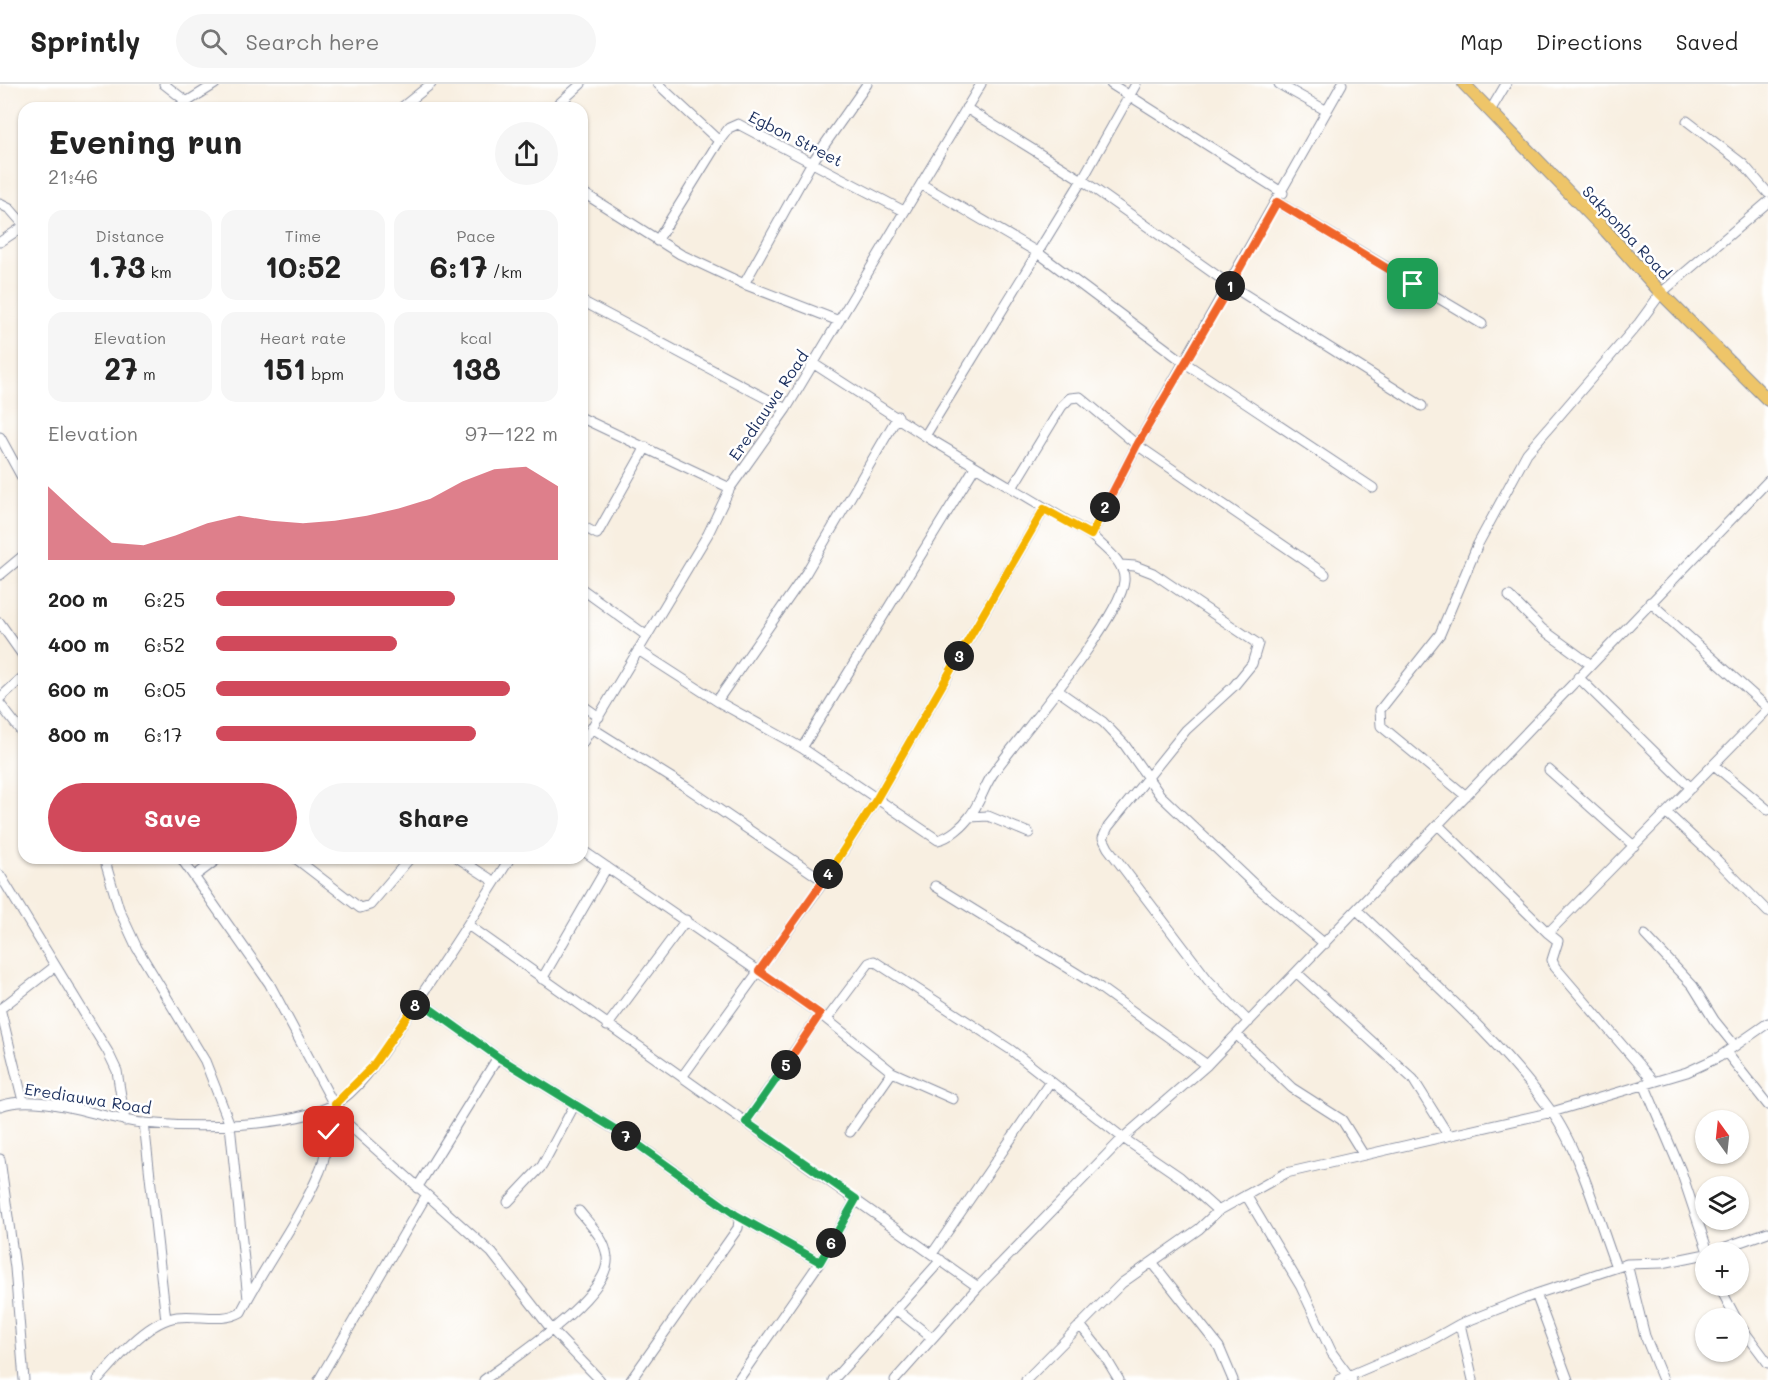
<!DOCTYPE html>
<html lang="en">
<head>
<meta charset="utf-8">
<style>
  body { margin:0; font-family:Mali,sans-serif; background:#f6f6f6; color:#222; height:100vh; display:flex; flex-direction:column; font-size:22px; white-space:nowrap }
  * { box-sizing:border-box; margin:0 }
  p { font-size:20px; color:#767676 }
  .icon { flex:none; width:33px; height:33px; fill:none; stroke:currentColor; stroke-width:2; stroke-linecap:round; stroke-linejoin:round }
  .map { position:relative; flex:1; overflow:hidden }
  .sheet { position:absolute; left:18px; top:18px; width:570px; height:762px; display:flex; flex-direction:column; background:#fff; border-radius:18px; box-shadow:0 2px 4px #0004 }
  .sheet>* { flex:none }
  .needle { width:39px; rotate:345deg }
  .tools { position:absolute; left:1695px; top:1026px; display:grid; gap:12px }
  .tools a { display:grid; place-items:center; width:54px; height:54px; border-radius:50%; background:#fff; box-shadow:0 2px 4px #0004; font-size:30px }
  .pin { position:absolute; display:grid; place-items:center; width:51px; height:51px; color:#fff; margin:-26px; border-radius:12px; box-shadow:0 3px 9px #0006 }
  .km { position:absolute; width:30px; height:30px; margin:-15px; border-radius:50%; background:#222; color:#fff; font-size:16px; line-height:30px; text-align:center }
  .round { display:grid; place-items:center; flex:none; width:63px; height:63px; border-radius:32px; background:#f6f6f6 }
  .head { display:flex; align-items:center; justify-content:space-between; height:102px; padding:0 30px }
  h1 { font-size:33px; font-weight:700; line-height:45px }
  .stats { display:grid; grid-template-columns:repeat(3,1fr); gap:9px; height:102px; padding:6px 30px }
  .stats div { display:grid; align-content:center; border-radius:15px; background:#f6f6f6; text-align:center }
  .stats b { font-size:30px; font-weight:700 }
  .stats small { font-size:16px; font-weight:400 }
  .stats p { font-size:16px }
  .chart { height:168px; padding:12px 30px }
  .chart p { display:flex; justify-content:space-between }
  .chart svg { width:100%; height:108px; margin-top:6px; fill:#d1495b; opacity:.7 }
  .action { display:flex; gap:12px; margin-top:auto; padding:12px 30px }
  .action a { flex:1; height:69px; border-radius:36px; background:#d1495b; color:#fff; font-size:24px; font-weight:700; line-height:69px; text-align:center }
  .action a+a { background:#f6f6f6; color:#222 }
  ul { padding:0 30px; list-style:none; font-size:20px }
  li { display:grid; grid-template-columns:96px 72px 1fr; align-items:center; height:45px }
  li i { height:15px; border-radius:8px; background:#d1495b }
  header { display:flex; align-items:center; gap:36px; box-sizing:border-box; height:84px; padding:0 30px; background:#fff; border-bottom:2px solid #e0e0e0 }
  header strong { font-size:28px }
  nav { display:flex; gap:33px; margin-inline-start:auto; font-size:21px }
  .search { width:420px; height:54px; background:#f6f6f6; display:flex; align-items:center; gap:15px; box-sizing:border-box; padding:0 21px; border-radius:33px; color:#767676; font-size:22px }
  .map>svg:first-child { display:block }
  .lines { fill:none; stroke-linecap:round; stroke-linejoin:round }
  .minor-casing { stroke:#8a8fa0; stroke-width:11 }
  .major-casing { stroke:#8a8fa0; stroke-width:14 }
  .minor { stroke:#fff; stroke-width:9 }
  .major { stroke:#eec569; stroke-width:12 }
  .split-1-casing { stroke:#fff; stroke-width:12 }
  .split-2-casing { stroke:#fff; stroke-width:12 }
  .split-3-casing { stroke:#fff; stroke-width:12 }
  .split-4-casing { stroke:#fff; stroke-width:12 }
  .split-5-casing { stroke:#fff; stroke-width:12 }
  .split-6-casing { stroke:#fff; stroke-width:12 }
  .split-7-casing { stroke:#fff; stroke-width:12 }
  .split-8-casing { stroke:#fff; stroke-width:12 }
  .split-9-casing { stroke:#fff; stroke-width:12 }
  .split-1 { stroke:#f0652b; stroke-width:8 }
  .split-2 { stroke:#f0652b; stroke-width:8 }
  .split-3 { stroke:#f5b400; stroke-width:8 }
  .split-4 { stroke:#f5b400; stroke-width:8 }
  .split-5 { stroke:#f0652b; stroke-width:8 }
  .split-6 { stroke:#22a559; stroke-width:8 }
  .split-7 { stroke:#22a559; stroke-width:8 }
  .split-8 { stroke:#22a559; stroke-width:8 }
  .split-9 { stroke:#f5b400; stroke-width:8 }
  .labels { text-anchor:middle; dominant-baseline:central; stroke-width:5; stroke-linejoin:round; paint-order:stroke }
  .street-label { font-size:16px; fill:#1b2f5e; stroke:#fff }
</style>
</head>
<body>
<header>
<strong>Sprintly</strong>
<div class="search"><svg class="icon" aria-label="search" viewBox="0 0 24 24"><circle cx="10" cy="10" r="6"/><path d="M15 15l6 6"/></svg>Search here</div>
<nav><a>Map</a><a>Directions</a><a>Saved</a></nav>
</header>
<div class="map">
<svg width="1768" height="1296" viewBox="0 0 1768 1296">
  <rect width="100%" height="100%" fill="#fff"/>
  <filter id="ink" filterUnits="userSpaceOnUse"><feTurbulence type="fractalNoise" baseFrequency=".0167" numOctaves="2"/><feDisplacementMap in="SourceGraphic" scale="12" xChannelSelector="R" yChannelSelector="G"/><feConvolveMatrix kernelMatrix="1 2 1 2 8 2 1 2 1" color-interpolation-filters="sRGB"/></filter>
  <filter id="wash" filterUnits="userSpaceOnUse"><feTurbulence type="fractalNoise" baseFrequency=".008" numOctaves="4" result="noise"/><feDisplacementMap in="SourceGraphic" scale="24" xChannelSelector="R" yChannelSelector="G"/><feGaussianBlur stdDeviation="1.35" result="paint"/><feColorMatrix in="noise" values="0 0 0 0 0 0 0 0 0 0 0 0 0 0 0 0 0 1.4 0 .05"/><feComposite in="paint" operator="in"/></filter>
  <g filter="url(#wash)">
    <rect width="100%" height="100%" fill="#f8efe1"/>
  </g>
  <g filter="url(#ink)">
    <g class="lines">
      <g class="minor-casing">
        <path id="minor" d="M164,0L187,18
          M658,0L719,57
          M1111,0L1283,109
          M1279,0L1327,27
          M177,24L215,0
          M401,24L431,0
          M554,24L581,0
          M966,24L1082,96L1230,201L1422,322
          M1490,27L1506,0
          M1687,37L1743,80L1768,109
          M921,100L1037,168L1185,279L1373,404
          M582,108L680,170L744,200L839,237
          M1277,118L1482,240
          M0,120L10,125L24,141
          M657,157L719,57L729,44L738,40L904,127
          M0,158L24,142
          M744,200L811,80L867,0
          M582,217L786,325
          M814,280L925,352L1091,451L1137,361L1342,0
          M582,334L730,404
          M925,352L1082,96L1136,0
          M0,353L24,397
          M1012,404L1062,322L1070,314L1080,313L1137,361L1325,490
          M582,442L597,450L646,363
          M1121,481L1135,482L1153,489L1258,560L1252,580L1234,602L1186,646L1108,743L1103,754L1108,764L1208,896L1249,938
          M0,491L24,471
          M582,505L647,552
          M1509,512L1542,545L1590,580
          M1650,518L1768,624
          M0,539L24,573
          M638,566L717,617L802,664L938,756C950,753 963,742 970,732C980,719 984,702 994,688C1020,652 1121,534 1124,497C1126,478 1103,463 1091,451
          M1578,593L1691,704
          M1057,606L1103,638L1124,660L1160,711L1258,804L1325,860
          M0,614L24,592
          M717,617L806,489L898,332
          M0,620L24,651
          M582,621L599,633
          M592,644L686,703L824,797
          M582,660L708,450L730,404L786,325L981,0
          M802,664L975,383
          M1714,681L1768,726
          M1549,686L1634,762
          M1466,712L1381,642L1380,626L1440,550L1478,460L1527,369L1639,239L1661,209L1768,118
          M1667,729L1713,772L1768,828
          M970,733L988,732L1029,749
          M1438,741L1548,849L1558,857L1552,876L1555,883L1652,996
          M582,766L820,930L892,988L953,1015
          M104,774L119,825L137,864L205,977L230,1041L248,1215
          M181,774L269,899L341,1034L492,1169L552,1246L600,1296
          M295,774L360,824L370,821L410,774
          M458,774L495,798
          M0,791L108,968L117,987L125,1037
          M195,792L219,774
          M935,802L1099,903L1207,981
          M1357,826C1423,890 1497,952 1551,1027C1579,1065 1599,1138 1616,1183
          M468,841L978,1203
          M1548,849L1768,625
          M1645,851L1693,902L1714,936L1735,962
          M1297,889L1413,995L1448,1051
          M542,895L607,783
          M418,916L498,973L632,1056L736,1131L739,1136L738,1144L631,1296
          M0,924L23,1017
          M0,925L54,883
          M827,935L869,879L874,877L1011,966L1123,1054L1180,1093L1218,1127
          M607,942L686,836
          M1237,951L1292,1004L1342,1036L1363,1070
          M1726,968L1768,1021
          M682,993L824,797L876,716L1044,425
          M1644,1000L1681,1087L1708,1168
          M0,1022C39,1007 101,1035 143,1039C194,1044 287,1044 333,1021C363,1006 389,958 408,931C443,879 477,827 510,774
          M746,1038L820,930
          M144,1039L166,1236
          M850,1048L892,988
          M0,1075L15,1184L24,1296
          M417,1104L498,973
          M1246,1111L1301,1203L1332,1269L1352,1296
          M508,1118L542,1082L575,1020
          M736,1131L820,1178
          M1712,1168L1768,1148
          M932,1170L1050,998
          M1152,1178L1219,1263L1233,1296
          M1627,1180L1645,1252L1663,1296
          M1719,1202L1736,1234
          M1536,1210L1568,1296
          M898,1227L932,1254
          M1738,1239L1768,1279
          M1460,1240L1473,1296
          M1080,1241L1104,1271L1119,1296
          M98,1296C117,1275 147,1237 177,1233C198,1230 222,1239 241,1228C265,1180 299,1137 320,1087C328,1070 324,1045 341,1034
          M319,1296L426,1112
          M484,1296C512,1275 612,1211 607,1173C605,1154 590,1141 579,1127
          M738,1296L820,1178L856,1115
          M833,1296L941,1176
          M895,1296L978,1203L1123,1054L1207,981L1768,397
          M1026,1296L1122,1199L1199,1145L1218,1127L1286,1089L1552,1028L1687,988L1719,973L1768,939
          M1339,1296L1428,1258L1460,1240L1536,1210L1627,1180L1662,1179L1706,1170"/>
      </g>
      <g class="major-casing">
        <path id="major" d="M1464,0L1606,147L1661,209L1768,316"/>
      </g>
      <use href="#minor" class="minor"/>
      <use href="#major" class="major"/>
    </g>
  </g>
  <g class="lines" filter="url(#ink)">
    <g class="split-1-casing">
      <path id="split-1" d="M1230,202L1277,118L1413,200"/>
    </g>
    <g class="split-2-casing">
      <path id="split-2" d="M1105,423L1137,361L1230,202"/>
    </g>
    <g class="split-3-casing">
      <path id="split-3" d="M959,572L1044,425L1091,451L1105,423"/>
    </g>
    <g class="split-4-casing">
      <path id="split-4" d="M828,790L876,716L959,572"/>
    </g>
    <g class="split-5-casing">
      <path id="split-5" d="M786,981L820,930L759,887L828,790"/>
    </g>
    <g class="split-6-casing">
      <path id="split-6" d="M786,981L746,1038L856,1115L831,1159"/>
    </g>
    <g class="split-7-casing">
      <path id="split-7" d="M626,1052L736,1131L820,1178L831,1159"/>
    </g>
    <g class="split-8-casing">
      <path id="split-8" d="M415,921L418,916L498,973L626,1052"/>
    </g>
    <g class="split-9-casing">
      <path id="split-9" d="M329,1048L334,1038L341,1034L335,1020L372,983L415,921"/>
    </g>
    <use href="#split-1" class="split-1"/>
    <use href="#split-2" class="split-2"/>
    <use href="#split-3" class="split-3"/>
    <use href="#split-4" class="split-4"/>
    <use href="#split-5" class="split-5"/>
    <use href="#split-6" class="split-6"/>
    <use href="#split-7" class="split-7"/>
    <use href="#split-8" class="split-8"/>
    <use href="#split-9" class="split-9"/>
  </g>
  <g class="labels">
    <g class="street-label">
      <text transform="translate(796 54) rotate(27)">Egbon Street</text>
      <text transform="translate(1627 148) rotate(47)">Sakponba Road</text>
      <text transform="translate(768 321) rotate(-56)">Erediauwa Road</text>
      <text transform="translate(88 1014) rotate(9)">Erediauwa Road</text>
    </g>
  </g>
</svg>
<div class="tools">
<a><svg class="needle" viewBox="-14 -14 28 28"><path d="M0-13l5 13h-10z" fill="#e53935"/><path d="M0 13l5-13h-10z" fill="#767676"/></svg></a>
<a><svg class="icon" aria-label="layers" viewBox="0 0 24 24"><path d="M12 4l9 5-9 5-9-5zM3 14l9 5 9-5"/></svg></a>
<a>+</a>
<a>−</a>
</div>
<div class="pin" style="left:1413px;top:200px;background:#1e9e55"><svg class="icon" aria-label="arrive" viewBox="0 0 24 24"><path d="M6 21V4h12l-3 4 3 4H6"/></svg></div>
<div class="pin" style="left:329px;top:1048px;background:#d93025"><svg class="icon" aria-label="check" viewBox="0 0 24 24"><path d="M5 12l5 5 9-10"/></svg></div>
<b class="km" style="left:1230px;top:202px">1</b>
<b class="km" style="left:1105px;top:423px">2</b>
<b class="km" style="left:959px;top:572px">3</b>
<b class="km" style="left:828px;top:790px">4</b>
<b class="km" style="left:786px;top:981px">5</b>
<b class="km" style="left:831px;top:1159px">6</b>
<b class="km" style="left:626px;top:1052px">7</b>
<b class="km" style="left:415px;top:921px">8</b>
<section class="sheet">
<div class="head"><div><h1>Evening run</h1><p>21:46</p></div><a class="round"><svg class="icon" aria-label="share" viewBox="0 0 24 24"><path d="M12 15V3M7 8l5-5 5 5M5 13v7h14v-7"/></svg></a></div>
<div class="stats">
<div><p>Distance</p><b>1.73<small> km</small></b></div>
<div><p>Time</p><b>10:52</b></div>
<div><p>Pace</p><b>6:17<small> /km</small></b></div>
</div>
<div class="stats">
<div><p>Elevation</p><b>27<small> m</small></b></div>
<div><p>Heart rate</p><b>151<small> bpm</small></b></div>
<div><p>kcal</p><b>138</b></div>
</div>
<div class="chart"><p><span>Elevation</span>97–122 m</p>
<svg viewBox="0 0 160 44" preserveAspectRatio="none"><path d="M0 44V14L10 26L20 37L30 38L40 34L50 29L60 26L70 28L80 29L90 28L100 26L110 23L120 19L130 12L140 7L150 6L160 14V44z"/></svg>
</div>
<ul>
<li><b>200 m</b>6:25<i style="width:70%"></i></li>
<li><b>400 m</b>6:52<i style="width:53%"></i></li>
<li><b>600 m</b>6:05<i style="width:86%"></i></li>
<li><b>800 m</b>6:17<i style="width:76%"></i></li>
</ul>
<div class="action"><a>Save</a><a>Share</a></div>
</section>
</div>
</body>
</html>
